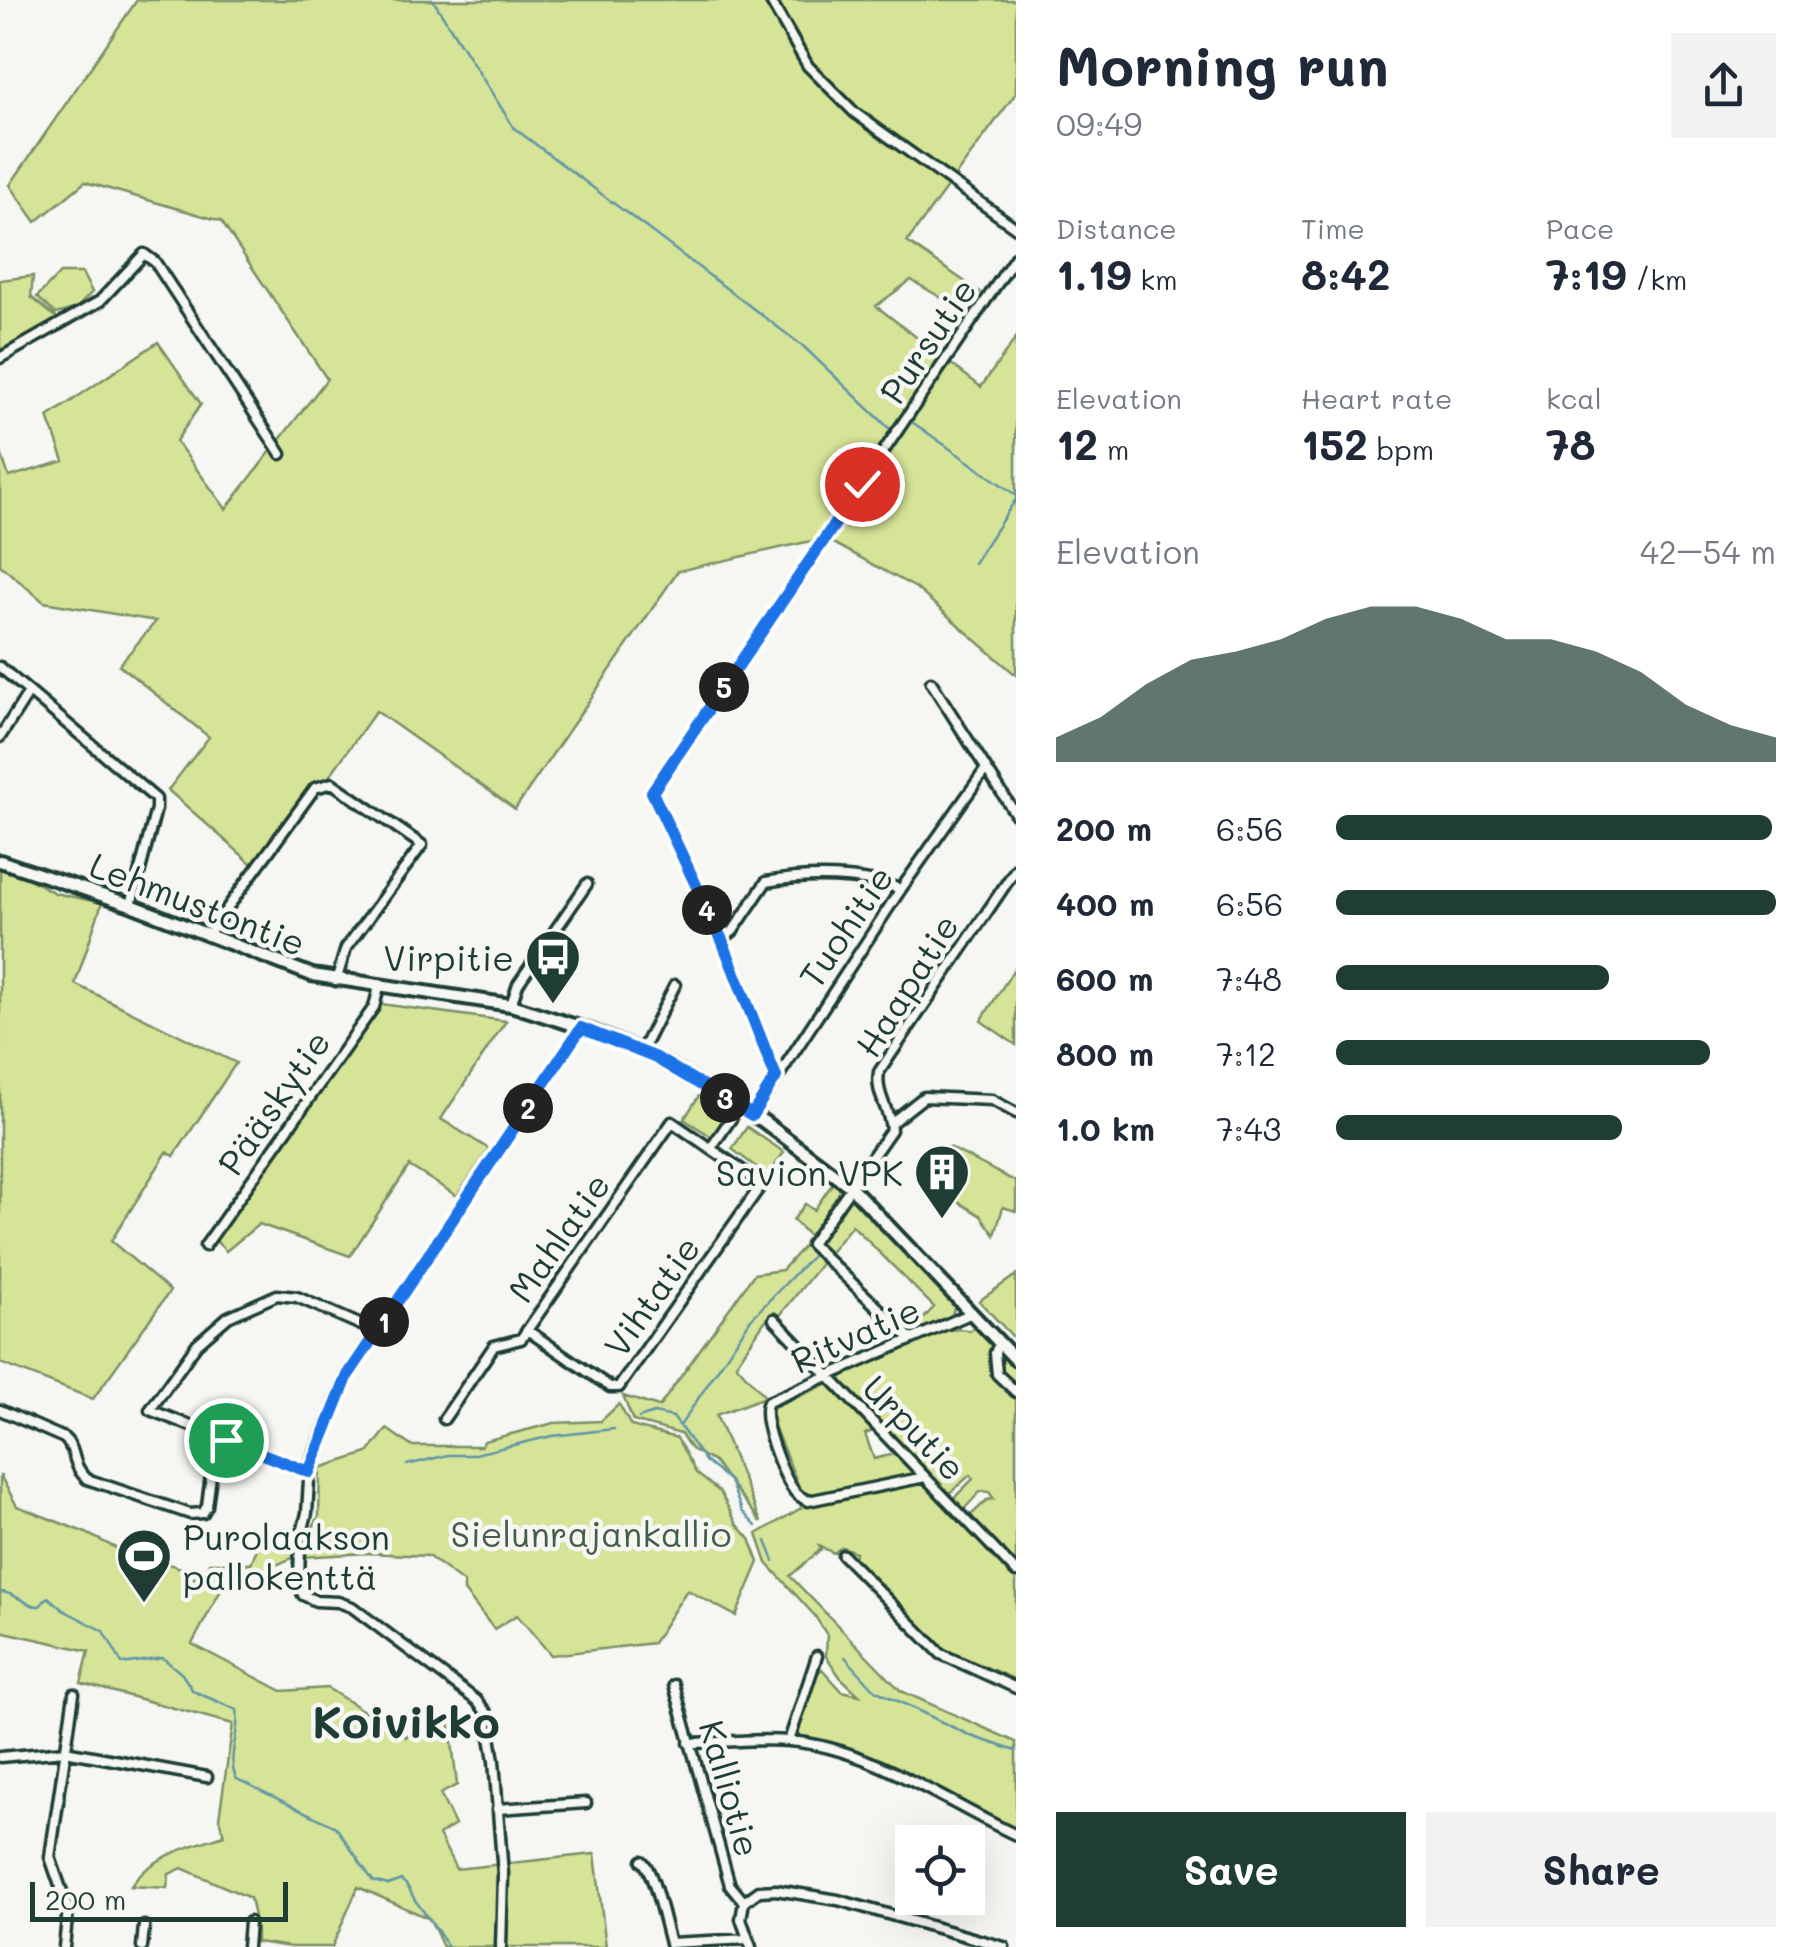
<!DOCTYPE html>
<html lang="en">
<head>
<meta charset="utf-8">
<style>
  body { margin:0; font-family:Mali,sans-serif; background:#f2f2f3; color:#1f2937; height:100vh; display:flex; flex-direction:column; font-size:38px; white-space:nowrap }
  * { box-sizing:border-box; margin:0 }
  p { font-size:32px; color:#747a83 }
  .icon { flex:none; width:55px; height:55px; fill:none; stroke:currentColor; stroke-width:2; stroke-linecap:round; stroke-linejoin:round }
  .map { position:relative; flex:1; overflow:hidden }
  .panel { display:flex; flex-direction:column; background:#fff; width:800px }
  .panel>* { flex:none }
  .buttons { position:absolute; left:895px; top:1825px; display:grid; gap:20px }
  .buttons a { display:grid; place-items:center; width:90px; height:90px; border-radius:0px; background:#fff; box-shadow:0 10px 40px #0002; font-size:50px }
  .scale { position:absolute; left:30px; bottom:25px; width:258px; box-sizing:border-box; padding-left:10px; border:5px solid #1f3d34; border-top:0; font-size:28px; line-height:35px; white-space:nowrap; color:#1f3d34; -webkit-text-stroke:8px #f6f6f2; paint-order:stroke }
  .pin { position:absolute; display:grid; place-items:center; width:85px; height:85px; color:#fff; margin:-42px; border:5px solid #fff; border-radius:50%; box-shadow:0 2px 10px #0007 }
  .km { position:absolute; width:50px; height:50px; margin:-25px; border-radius:50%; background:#222; color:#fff; font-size:28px; line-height:50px; text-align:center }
  .round { display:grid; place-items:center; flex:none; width:105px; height:105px; border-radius:0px; background:#f2f2f3 }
  .head { display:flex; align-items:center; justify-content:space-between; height:170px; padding:0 40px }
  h1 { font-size:55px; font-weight:700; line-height:75px }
  .stats { display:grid; grid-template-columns:repeat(3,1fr); gap:15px; height:170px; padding:10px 40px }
  .stats div { display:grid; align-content:center }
  .stats b { font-size:42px; font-weight:700 }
  .stats small { font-size:28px; font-weight:400 }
  .stats p { font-size:28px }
  .chart { height:280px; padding:20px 40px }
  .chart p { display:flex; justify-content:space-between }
  .chart svg { width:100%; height:180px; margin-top:10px; fill:#1f3d34; opacity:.7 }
  .primary-button { display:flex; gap:20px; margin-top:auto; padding:20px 40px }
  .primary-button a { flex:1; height:115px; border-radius:0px; background:#1f3d34; color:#fff; font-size:40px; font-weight:700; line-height:115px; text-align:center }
  .primary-button a+a { background:#f2f2f3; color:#1f2937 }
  ul { padding:0 40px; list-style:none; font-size:32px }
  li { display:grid; grid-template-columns:160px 120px 1fr; align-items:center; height:75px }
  li i { height:25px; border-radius:12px; background:#1f3d34 }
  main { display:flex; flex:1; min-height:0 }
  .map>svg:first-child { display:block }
  .green { fill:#d6e497; stroke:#7a9066; stroke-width:2.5 }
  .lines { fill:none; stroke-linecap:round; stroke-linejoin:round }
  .stream { stroke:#6295a5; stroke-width:2.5 }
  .street-casing { stroke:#1f3d34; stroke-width:15 }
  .secondary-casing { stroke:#1f3d34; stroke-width:18 }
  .street { stroke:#f6f6f2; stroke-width:8 }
  .secondary { stroke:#f6f6f2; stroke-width:10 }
  .route-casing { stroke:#fff; stroke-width:20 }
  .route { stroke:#1a73e8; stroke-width:12 }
  .labels { text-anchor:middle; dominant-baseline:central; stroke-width:9; stroke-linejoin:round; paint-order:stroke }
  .street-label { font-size:35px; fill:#1f3d34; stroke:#f6f6f2 }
  .poi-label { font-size:35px; fill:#1f3d34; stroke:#f6f6f2; text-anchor:end }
  .park-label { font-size:35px; fill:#445e48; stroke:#f6f6f2 }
  .district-label { font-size:45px; font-weight:bold; fill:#1f3d34; stroke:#f6f6f2 }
</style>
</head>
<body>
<main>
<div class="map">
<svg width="1016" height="1947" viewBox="0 0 1016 1947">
  <rect width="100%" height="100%" fill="#f6f6f2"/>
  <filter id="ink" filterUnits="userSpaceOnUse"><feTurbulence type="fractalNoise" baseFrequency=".01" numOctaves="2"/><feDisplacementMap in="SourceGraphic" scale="20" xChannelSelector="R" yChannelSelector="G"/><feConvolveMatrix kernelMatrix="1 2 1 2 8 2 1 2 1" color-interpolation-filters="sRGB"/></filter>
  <g filter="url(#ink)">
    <path class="green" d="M137,0H1016V93L907,242L980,292L962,310L911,280L876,306L981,387L1016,338V675L916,588L824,538L678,571L515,809L376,711L261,872L168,790L209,737L119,665L156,621L44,602L0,565V450L9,477L64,461L48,417L158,342L201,404L176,441L226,509L327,379L221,221L85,182L36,222L10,185Z
      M60,273H82L92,292L77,308L56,314L37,297Z
      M33,276L31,297L58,319L0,350V280Z
      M0,869L20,874L55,893L102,903L75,984L236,1063L174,1156L167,1152L111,1241L170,1291L93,1399L0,1363Z
      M1016,966V1045L981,1021Z
      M381,1004L506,1021L441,1119L489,1149L457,1196L409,1166L350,1256L259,1224L226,1251L215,1240Z
      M702,1091L731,1110L712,1137L684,1119Z
      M747,1127L784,1152L768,1176L732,1149Z
      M949,1147L1016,1182V1211L1003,1207L995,1235L981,1216L924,1181Z
      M835,1180L847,1188L1016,1363V1565L970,1516L987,1500L994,1499L989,1492L981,1491L963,1510L953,1499L973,1479L970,1475L948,1495L840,1380L845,1374C872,1362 944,1320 970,1331L975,1327L955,1305L951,1318L921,1330L916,1327L934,1307L852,1225L781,1314L765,1321L736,1364L765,1397L716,1415L761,1522L714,1462L691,1449L681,1434L633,1421L623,1396L659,1407L754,1274L782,1270L811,1238L793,1220L805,1204L814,1210Z
      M1016,1275V1340L979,1301Z
      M829,1383L873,1431L865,1434L874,1459L894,1454L1016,1574V1680L943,1649L854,1560L855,1552L842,1547L834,1553L819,1546L821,1549L790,1576L901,1691L1016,1742V1830C945,1797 873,1748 795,1735L812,1678L822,1669L842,1691L859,1695L840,1677L826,1656L827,1635L815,1616L767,1563L757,1534L801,1508L798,1484L770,1417L773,1408Z
      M619,1404L631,1426L677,1438L696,1473L720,1492L737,1524L750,1539L759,1562L736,1616L687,1590L653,1643L551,1655L517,1615L494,1629L464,1591V1583L428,1556L367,1553L303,1557L305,1541L319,1516L320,1468L368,1453L387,1429L411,1446H481L484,1441L554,1423L601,1421Z
      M0,1475L17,1506L86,1533L116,1548L188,1570L186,1580L204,1575L209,1563H251L258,1546H296L295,1557L222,1588L192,1644L282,1691L327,1688L406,1737L427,1710L450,1725L457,1785L440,1794L455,1825L439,1835L456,1869L595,1854L606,1947H443L430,1919L358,1887L332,1947H291L256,1942V1926L250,1898L182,1868L169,1874L167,1888L131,1886C151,1856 191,1846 224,1835L219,1818L233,1724L81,1683L89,1651L0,1631Z"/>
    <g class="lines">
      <path class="stream" d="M433,0L514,128L804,347L892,431L902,415L1016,495
        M974,563L1016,499
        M639,1418L654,1413L673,1417L706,1462L730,1481L742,1511L756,1526
        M680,1426L751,1319L812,1256
        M407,1465L448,1455H471L552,1436L614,1429
        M766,1541L774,1561
        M0,1592C16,1592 26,1607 40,1606L48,1597L63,1610L104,1631L122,1664L163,1658L182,1674L193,1691L237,1710C241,1733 225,1758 237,1779L336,1827L373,1881L388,1885L401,1880C410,1886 409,1891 415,1900C426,1915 438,1930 448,1947
        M845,1657L875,1690L971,1736L1016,1751"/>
      <g class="street-casing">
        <path id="street" d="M770,0L808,66L855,113L1016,228
          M0,358L100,301L144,254L155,262L281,454
          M0,667L156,799V809L131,905
          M931,682L1016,815
          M0,737L29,692
          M207,936L315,788L332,783L422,845L346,948L336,981
          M722,940L733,931L766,882C810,874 859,875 901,889
          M511,1005L518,984L587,884
          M641,1052L675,985
          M777,1077L722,940L652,793L1016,256
          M753,1115L901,889L985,770
          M891,1123L924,1097L992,1100L1016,1113
          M711,1148L739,1107
          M205,1246L374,1007L379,987
          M774,1319L1016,1572
          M911,1339L811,1244L891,1130C890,1109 875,1095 879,1072L1016,869
          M999,1343L995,1353L997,1374L1016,1392
          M0,1410L64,1438C77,1449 71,1465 87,1479L190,1514L203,1513L207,1506L216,1437
          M444,1419L494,1346L521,1339C571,1266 622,1194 672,1122L762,1184L619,1387H610L527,1330
          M309,1472L150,1410L197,1344L228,1317L277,1295L297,1297L377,1332
          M925,1477L808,1501C804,1499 798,1496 795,1492C783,1476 759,1418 768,1402L972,1313
          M843,1555L941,1654L1016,1688
          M674,1685L730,1885L744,1902
          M789,1741L817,1656
          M689,1743C722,1743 756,1738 789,1741C869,1747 945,1802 1016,1835
          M0,1757L65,1751L207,1777
          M497,1809L586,1803
          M642,1861C654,1871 664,1923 670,1943L748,1939
          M744,1902L759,1891L776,1890L838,1900L1004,1947
          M744,1902L741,1919L751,1947
          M64,1947L68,1909L50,1857L74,1694
          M142,1947L144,1926
          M247,1947L249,1922
          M501,1947L503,1874L494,1761L486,1712L476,1700L352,1607L338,1602L316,1601L303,1595L299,1586L300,1541L307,1513L310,1464L347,1375L581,1028"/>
      </g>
      <g class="secondary-casing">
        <path id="secondary" d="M0,861L131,905L312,975L511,1005L592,1031L656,1058L763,1121L851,1187L1016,1360"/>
      </g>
      <use href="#street" class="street"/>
      <use href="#secondary" class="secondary"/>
    </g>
  </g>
  <g class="lines" filter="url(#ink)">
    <g class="route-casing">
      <path id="route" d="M226,1440L309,1472L348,1375L581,1028L656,1058L752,1115L776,1077L722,940L652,792L862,484"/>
    </g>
    <use href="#route" class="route"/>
  </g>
  <defs>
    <g id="bus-pin" transform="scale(2.875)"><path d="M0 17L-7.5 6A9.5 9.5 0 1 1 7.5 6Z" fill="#1f3d34" stroke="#f6f6f2"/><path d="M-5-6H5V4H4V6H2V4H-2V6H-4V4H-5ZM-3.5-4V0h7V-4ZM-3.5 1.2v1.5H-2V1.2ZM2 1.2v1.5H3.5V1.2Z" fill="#fff"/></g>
    <g id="building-pin" transform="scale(2.875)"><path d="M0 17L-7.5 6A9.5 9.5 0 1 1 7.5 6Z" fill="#1f3d34" stroke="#f6f6f2"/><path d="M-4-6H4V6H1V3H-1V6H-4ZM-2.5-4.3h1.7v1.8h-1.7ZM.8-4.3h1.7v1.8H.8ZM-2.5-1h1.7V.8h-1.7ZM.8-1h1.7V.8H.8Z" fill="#fff"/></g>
    <g id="stadium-pin" transform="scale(2.875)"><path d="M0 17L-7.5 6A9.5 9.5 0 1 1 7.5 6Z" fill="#1f3d34" stroke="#f6f6f2"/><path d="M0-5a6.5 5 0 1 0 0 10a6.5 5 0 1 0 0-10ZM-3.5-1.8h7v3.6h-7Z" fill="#fff"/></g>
  </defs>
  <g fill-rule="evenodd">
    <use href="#bus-pin" x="553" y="957"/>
    <use href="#building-pin" x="942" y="1172"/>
    <use href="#stadium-pin" x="144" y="1556"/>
  </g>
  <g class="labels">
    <g class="street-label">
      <text transform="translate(927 340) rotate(-56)">Pursutie</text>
      <text transform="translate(198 903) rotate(21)">Lehmustontie</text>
      <text transform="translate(845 926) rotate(-56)">Tuohitie</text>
      <text transform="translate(906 985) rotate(-58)">Haapatie</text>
      <text transform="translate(273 1102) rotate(-55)">Pääskytie</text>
      <text transform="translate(558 1237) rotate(-55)">Mahlatie</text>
      <text transform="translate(651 1296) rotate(-55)">Vihtatie</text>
      <text transform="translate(855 1334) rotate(-24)">Ritvatie</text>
      <text transform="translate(915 1427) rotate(46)">Urputie</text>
      <text transform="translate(731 1788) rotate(74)">Kalliotie</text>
    </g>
    <g class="poi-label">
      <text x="514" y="957">Virpitie</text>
      <text x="903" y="1172">Savion VPK</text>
      <text x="183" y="1536" text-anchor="start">Purolaakson<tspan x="183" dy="40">pallokenttä</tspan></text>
    </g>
    <g class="park-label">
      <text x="591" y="1533">Sielunrajankallio</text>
    </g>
    <g class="district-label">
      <text x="406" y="1720">Koivikko</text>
    </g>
  </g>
</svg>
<div class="buttons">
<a><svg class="icon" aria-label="locate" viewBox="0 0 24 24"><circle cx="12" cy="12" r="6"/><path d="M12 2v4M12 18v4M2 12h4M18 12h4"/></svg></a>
</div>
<div class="scale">200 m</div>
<div class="pin" style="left:226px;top:1440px;background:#1e9e55"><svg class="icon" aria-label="arrive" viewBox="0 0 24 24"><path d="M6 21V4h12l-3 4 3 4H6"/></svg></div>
<div class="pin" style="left:862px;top:484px;background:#d93025"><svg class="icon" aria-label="check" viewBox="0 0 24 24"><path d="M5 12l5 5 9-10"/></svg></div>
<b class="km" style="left:384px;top:1322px">1</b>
<b class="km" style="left:528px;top:1108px">2</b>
<b class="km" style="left:725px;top:1098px">3</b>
<b class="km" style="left:707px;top:910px">4</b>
<b class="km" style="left:724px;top:687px">5</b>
</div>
<section class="panel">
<div class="head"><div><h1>Morning run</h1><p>09:49</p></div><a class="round"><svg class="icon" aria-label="share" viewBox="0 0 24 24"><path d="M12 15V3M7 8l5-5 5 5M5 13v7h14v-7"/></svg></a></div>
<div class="stats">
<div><p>Distance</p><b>1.19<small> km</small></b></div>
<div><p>Time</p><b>8:42</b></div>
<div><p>Pace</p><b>7:19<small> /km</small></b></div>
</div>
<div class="stats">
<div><p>Elevation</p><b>12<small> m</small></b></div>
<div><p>Heart rate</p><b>152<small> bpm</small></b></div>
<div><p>kcal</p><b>78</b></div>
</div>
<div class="chart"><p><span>Elevation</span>42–54 m</p>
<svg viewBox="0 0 160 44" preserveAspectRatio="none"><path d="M0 44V38L10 33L20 25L30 19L40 17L50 14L60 9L70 6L80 6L90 9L100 14L110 14L120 17L130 22L140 30L150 35L160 38V44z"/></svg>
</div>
<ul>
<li><b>200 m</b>6:56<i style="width:99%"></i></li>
<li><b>400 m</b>6:56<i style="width:100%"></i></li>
<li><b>600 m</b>7:48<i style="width:62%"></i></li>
<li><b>800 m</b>7:12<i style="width:85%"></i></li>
<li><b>1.0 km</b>7:43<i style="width:65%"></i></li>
</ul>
<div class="primary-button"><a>Save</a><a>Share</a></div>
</section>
</main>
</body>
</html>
